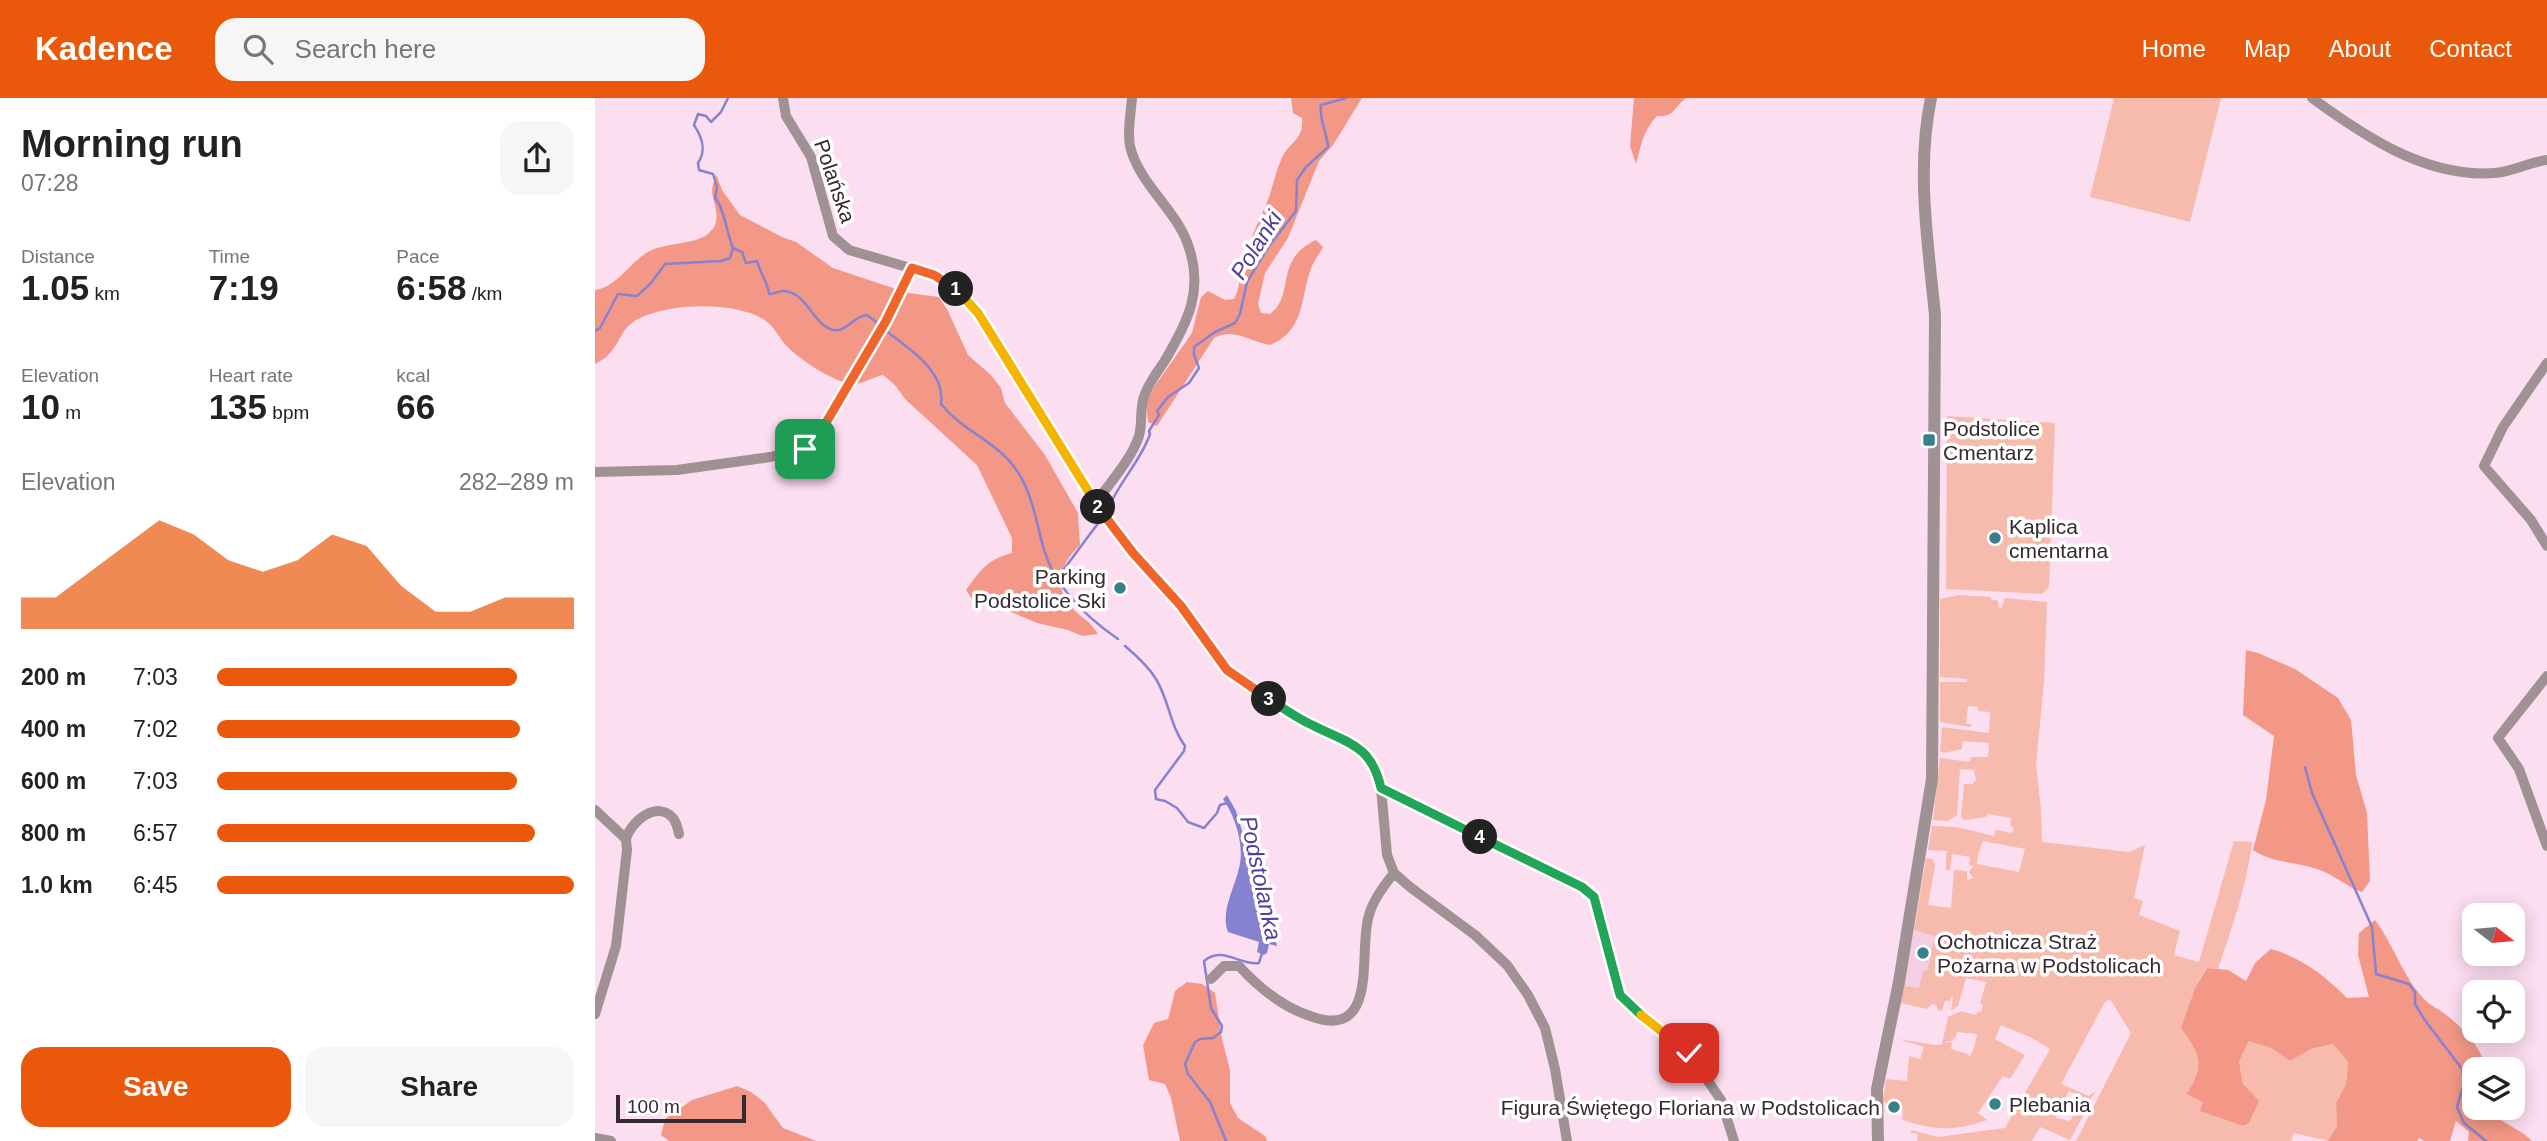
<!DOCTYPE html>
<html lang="en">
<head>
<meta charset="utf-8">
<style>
  body { margin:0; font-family:Helvetica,sans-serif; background:#f6f6f6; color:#222; height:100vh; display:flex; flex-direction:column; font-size:26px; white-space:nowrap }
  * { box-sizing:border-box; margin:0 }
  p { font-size:23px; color:#767676 }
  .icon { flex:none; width:38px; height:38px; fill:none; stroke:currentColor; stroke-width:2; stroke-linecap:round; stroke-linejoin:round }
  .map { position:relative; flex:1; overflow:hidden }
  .details { display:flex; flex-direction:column; background:#fff; width:595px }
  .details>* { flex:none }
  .needle { width:46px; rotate:106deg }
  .buttons { position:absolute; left:1867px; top:805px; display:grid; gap:14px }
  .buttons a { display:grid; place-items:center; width:63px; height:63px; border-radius:14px; background:#fff; box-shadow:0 4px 18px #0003; font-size:35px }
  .scale { position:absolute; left:21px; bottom:18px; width:130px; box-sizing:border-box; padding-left:7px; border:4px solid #352a31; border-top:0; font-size:19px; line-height:24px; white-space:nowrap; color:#352a31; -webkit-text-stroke:5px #fff; paint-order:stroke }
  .pin { position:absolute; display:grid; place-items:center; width:60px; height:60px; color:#fff; margin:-30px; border-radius:14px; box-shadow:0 4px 10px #0006 }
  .km { position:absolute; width:35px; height:35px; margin:-18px; border-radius:50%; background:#222; color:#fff; font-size:19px; line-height:35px; text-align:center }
  .round { display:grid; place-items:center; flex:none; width:74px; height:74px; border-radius:21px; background:#f6f6f6 }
  .overview { display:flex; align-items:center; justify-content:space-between; height:119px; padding:0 21px }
  h1 { font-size:38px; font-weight:600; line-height:52px }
  .stats { display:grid; grid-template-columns:repeat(3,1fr); gap:10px; height:119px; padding:7px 21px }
  .stats div { display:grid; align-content:center }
  .stats b { font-size:35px; font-weight:600 }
  .stats small { font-size:19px; font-weight:400 }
  .stats p { font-size:19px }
  .chart { height:196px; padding:14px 21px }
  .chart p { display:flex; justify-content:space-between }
  .chart svg { width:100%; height:126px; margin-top:7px; fill:#ea580c; opacity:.7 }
  .button { display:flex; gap:14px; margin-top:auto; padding:14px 21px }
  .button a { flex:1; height:80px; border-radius:21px; background:#ea580c; color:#fff; font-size:28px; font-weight:600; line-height:80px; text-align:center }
  .button a+a { background:#f6f6f6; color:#222 }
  ul { padding:0 21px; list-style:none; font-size:23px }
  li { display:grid; grid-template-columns:112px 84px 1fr; align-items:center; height:52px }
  li i { height:18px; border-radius:9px; background:#ea580c }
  header { display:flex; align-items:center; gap:42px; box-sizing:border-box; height:98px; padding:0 35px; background:#ea580c; color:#fff }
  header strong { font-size:33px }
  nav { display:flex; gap:38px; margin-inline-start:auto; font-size:24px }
  .search { width:490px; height:63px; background:#f6f6f6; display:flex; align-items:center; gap:18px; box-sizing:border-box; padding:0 24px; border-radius:21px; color:#767676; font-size:26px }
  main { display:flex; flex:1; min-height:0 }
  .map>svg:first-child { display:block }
  .built { fill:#f2cfe5 }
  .green { fill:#f7bbae; fill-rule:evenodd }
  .forest { fill:#f39886 }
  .water { fill:#8782cf }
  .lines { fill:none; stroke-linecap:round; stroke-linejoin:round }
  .stream { stroke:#8782cf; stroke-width:2.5 }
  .minor { stroke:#a09194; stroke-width:10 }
  .tertiary { stroke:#a09194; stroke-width:12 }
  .split-1-casing { stroke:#fff; stroke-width:14 }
  .split-2-casing { stroke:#fff; stroke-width:14 }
  .split-3-casing { stroke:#fff; stroke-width:14 }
  .split-4-casing { stroke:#fff; stroke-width:14 }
  .split-5-casing { stroke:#fff; stroke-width:14 }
  .split-6-casing { stroke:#fff; stroke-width:14 }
  .split-1 { stroke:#f0652b; stroke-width:9 }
  .split-2 { stroke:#f5b400; stroke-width:9 }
  .split-3 { stroke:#f0652b; stroke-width:9 }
  .split-4 { stroke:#22a559; stroke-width:9 }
  .split-5 { stroke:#22a559; stroke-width:9 }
  .split-6 { stroke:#f5b400; stroke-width:9 }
  .poi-dot { fill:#39808a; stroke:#fff; stroke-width:2.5 }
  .labels { text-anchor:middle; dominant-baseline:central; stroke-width:7; stroke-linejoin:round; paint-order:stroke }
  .street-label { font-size:21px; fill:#352a31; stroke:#fff }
  .poi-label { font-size:21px; fill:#352a31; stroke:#fff; text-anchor:start }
  .water-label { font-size:23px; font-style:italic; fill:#4e409b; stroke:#fff }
</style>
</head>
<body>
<header>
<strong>Kadence</strong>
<div class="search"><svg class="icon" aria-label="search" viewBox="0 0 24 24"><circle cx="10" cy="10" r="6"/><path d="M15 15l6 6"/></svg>Search here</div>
<nav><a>Home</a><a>Map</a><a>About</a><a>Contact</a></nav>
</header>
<main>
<section class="details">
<div class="overview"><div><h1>Morning run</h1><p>07:28</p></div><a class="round"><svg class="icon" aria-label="share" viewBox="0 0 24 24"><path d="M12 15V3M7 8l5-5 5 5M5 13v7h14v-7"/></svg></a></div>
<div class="stats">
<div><p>Distance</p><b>1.05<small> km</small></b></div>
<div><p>Time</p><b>7:19</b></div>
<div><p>Pace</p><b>6:58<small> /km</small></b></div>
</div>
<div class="stats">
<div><p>Elevation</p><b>10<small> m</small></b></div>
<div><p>Heart rate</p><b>135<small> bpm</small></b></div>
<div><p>kcal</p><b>66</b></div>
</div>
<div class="chart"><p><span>Elevation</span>282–289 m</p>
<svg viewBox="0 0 160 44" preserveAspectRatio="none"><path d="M0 44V33L10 33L20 24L30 15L40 6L50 11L60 20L70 24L80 20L90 11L100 15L110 29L120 38L130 38L140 33L150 33L160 33V44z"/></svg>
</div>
<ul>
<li><b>200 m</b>7:03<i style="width:84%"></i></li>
<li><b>400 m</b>7:02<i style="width:85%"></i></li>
<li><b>600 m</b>7:03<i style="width:84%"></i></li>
<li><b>800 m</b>6:57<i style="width:89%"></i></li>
<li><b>1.0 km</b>6:45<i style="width:100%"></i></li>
</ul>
<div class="button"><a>Save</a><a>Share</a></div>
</section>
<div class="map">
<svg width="1952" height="1043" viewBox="0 0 1952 1043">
  <rect width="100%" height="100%" fill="#fcdef1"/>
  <path class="built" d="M1319,830L1341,837L1332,879L1324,890L1309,888Z"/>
  <path class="green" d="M1519,0H1626L1595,124L1495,99Z
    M1352,318L1460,325L1454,489L1447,496L1351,491Z
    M1364,497L1396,499V501L1403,503L1404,510L1406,511L1410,500L1452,504L1449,584L1441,667L1446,711L1447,744L1534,754L1550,747L1539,800L1548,803L1544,817L1585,833L1579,857L1604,864L1639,743L1657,744C1652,788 1637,829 1623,871L1611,870L1601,888L1599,946L1604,961V969L1601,982L1591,996L1608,1004L1606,1013L1649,1028L1648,986L1644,963L1654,942L1676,950L1695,963L1716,951L1738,946L1753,964L1751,986L1741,1005L1742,1028L1733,1043L1699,1035L1696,1043H1481L1536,935L1515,901L1510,904L1466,986L1494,998L1501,993L1495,1002L1474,993L1461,1020L1475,1023L1484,1005L1492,1011L1475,1042L1445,1029L1437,1043H1322L1323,1036L1316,1035V1032L1343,1039L1410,1030L1455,951L1437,940L1406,927L1400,941L1430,957L1415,981L1408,978L1383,1015L1392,1022C1357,1034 1341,1032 1307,1022L1308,1011L1288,1004L1291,981L1312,983L1314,958L1325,961L1329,949L1303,941L1341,947L1347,946L1353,919L1366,913L1381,917L1382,914H1386L1388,907L1385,906L1391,884L1371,880L1363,908L1356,913L1358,899H1356L1353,913L1354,903H1350L1347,913L1342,912V908L1337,906L1332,911L1306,905L1309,888L1324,890L1328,873H1332L1340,838L1319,832L1331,760L1338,761L1340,768L1333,807L1356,810L1359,772L1372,773V782L1378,780L1374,774L1378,768L1374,767L1375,759L1357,756L1355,772H1351V756L1353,753L1333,752L1337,728L1362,729L1399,738L1401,732L1417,735L1419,730L1415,728L1416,720L1393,716L1392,719L1369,722L1366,719L1369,686H1378L1379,683H1381L1379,672L1365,671L1362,717L1353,723L1338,722L1345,660L1375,664L1376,659H1393L1394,645L1368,643L1367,651L1349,655L1345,653L1347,629L1394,635L1395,614L1383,613V609L1373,608L1371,626H1377L1375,629L1345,624V584H1372V581L1345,579V501ZM1388,743L1430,751L1424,774L1382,766L1383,757ZM1362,934L1382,936L1380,947L1375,959L1373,956L1356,951L1357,944L1348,945L1359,942L1356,937L1360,941Z"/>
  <path class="forest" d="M696,0H767L738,47L724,63L693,140L670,175L663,206L666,215L675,216C701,197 678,162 721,142L728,149C725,155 720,161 717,168C705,196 712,232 675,247C655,244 640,229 619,240L562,328L553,324L551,305L559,289L597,235L606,199L613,193L630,202L639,201C646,188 645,173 649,159C655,140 665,122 672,104C678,90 680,75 686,62C693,43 709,44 707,20L698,15Z
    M1039,0H1091C1079,9 1079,20 1062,18C1048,32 1046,48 1041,66L1035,48Z
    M121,76L127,92L145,117L187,139L201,144L238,170L313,195L344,199L353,213L373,257L396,277L406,290L410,305L450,357L483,415L485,447C464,467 457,491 480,513C491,523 495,523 503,536L487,538L473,532L442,525L414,513L380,505L371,492C386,472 391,462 417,455V440L382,367L310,301L300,287L288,277C279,279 267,286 257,286C240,285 200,259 189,245C182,236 178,227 168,221C138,203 74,205 43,221C25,230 26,245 13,257C10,261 4,263 0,266V192C21,190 35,164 53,154C70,144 103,147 115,134C128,121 118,107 117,93C117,88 120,81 121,76Z
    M1651,552L1663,555L1700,571L1743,600L1756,622L1761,677L1772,715L1775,783L1767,794C1751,789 1739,776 1722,771C1701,764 1677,765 1658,752L1671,702L1679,638L1648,617Z
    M1780,822C1799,847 1807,877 1828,900C1833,906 1840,909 1846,913C1865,927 1886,947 1891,971H1880V1010H1893V1014L1929,1036L1937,1043H1873L1874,1034L1861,1023L1855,1043H1829L1824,1040L1822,1043H1733L1742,1028L1741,1005L1751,986L1753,964L1738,946L1716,951L1695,963L1676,950L1654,943L1644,963L1648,986L1664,1003L1654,1025L1648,1028L1605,1013L1608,1004L1591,996C1611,969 1605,955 1586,930L1601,888L1612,870L1633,872L1651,883L1660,865L1676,851C1707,860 1729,877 1752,900L1774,899L1763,857L1764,835Z
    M592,884L607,886L620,895L627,941L635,972V1005L643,1020L670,1038L672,1043H585L576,1000L570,986L554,982L548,947L559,925L573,921L580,893Z
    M142,988L156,994L169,1004L188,1030L221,1043H74L66,1037L70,1021L97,1002Z"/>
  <path class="water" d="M632,697L641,713L653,752L671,767L674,811L682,848L674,846L672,855L669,857L662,854L664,844L633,834C625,814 640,789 644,770C650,748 640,718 628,701Z"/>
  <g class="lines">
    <path class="stream" d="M133,0L126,14L116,24L111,18L103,16L99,27C107,39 112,52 103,65L104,72L118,76L122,89L120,100C129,109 132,136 138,150
      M138,150L147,154L151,165L162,163C165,175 173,185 174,196C179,196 185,192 190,193C213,196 218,227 238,232C251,235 260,217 272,217L284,226
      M290,232C313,250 351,273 346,306C368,334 405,344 424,376C438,398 442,428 449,452C461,491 491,519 523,541
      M0,233L5,230L23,196L42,198L56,185L70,166L126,163L135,160L138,150
      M512,413C523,385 546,363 555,336L554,333L564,317L562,313L573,299L594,285L604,270L599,257V249L620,234L640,225L645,216L652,184L674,148L701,113L702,82L711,69L733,49C732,34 724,23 726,7L751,0
      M465,484L469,471L507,420
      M530,548C542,558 553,568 561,581C574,602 575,628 590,648L589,653L560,692L561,701L570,703L582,710L593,724L609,730L622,715L625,707L632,705
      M1710,669L1717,695L1777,829L1781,876L1814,886L1820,894V906L1829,921L1867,971L1869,985L1862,1009L1869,1025L1891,1043
      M631,1043L615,1004L593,976L590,966L600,944L605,941L618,940L626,934L627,928L616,910L609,863C628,847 645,868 664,865L667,855"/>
    <path class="minor" d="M188,0L191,18L216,59L238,138L254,152L339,177L365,194L383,215L505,413L538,455L586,508L632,572L643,582L716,627L754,643L768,652L780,668L786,690L792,757L799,775L815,789L880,837L912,867L933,897L950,930L960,971L972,1043
      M1717,0C1769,38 1831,80 1899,75C1917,74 1934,64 1952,62
      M1952,265L1908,329L1889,368L1936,422L1952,448
      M0,374L82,372L175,359L210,351L229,328L291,223L317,170
      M501,405C515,384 536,362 544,338C548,324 544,309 550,296C554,285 562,274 569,264C593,224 610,191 592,144C579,110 543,84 535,48C532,33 536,15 537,0
      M1952,578L1903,640L1924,671L1952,748
      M786,690L987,789L999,799L1025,897L1057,927L1094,955L1126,1002L1139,1043
      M0,712L31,741L32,752L21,848L0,916
      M31,741C36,723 62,702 78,720C81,724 83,731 84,736
      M616,881L629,868H644C664,890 689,910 718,919C783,941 764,857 773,821C777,803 788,789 799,775
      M0,1040L16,1043"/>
    <path class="tertiary" d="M1283,1043L1282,991L1304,884L1337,681L1340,217C1333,145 1321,72 1336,0"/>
  </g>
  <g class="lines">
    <g class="split-1-casing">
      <path id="split-1" d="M210,351L229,328L291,223L317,170L339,177L361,191"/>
    </g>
    <g class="split-2-casing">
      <path id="split-2" d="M361,191L383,215L503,409"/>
    </g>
    <g class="split-3-casing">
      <path id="split-3" d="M503,409L538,455L586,508L632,572L674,601"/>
    </g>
    <g class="split-4-casing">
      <path id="split-4" d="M674,601C688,610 702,620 717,627C752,645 776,646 786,690L885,739"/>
    </g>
    <g class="split-5-casing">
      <path id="split-5" d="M885,739L987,789L999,799L1025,897L1046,917"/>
    </g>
    <g class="split-6-casing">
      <path id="split-6" d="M1046,917L1094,955"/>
    </g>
    <use href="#split-1" class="split-1"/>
    <use href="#split-2" class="split-2"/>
    <use href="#split-3" class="split-3"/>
    <use href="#split-4" class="split-4"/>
    <use href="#split-5" class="split-5"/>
    <use href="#split-6" class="split-6"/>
  </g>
  <g class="poi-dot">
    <rect x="1327" y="335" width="14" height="14" rx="3.5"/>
    <circle cx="1400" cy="440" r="7"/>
    <circle cx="525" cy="490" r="7"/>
    <circle cx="1328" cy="855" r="7"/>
    <circle cx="1400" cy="1006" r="7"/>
    <circle cx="1299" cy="1009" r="7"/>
  </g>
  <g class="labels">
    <g class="street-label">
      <text transform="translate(240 83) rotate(71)">Polańska</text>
    </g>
    <g class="poi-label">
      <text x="1348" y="330">Podstolice<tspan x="1348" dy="24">Cmentarz</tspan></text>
      <text x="1414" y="428">Kaplica<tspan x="1414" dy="24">cmentarna</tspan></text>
      <text x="511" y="478" text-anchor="end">Parking<tspan x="511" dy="24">Podstolice Ski</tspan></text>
      <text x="1342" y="843">Ochotnicza Straż<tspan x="1342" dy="24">Pożarna w Podstolicach</tspan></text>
      <text x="1414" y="1006">Plebania</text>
      <text x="1285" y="1009" text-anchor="end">Figura Świętego Floriana w Podstolicach</text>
    </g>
    <g class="water-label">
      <text transform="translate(661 147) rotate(-58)">Polanki</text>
      <text transform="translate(666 780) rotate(78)">Podstolanka</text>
    </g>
  </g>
</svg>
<div class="buttons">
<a><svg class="needle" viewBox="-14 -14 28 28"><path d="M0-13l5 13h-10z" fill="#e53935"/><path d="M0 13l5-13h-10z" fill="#767676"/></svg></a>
<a><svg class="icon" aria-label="locate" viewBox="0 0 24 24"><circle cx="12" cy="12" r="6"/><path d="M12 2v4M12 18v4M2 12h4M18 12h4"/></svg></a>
<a><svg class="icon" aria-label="layers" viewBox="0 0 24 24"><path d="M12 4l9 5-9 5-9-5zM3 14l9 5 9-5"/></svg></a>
</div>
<div class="scale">100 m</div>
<div class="pin" style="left:210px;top:351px;background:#1e9e55"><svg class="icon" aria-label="arrive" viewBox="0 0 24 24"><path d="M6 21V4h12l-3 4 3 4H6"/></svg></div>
<div class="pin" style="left:1094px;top:955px;background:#d93025"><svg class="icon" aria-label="check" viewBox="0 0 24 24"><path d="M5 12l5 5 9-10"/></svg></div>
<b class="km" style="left:361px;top:191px">1</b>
<b class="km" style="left:503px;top:409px">2</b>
<b class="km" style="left:674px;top:601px">3</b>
<b class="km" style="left:885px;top:739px">4</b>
</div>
</main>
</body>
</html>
